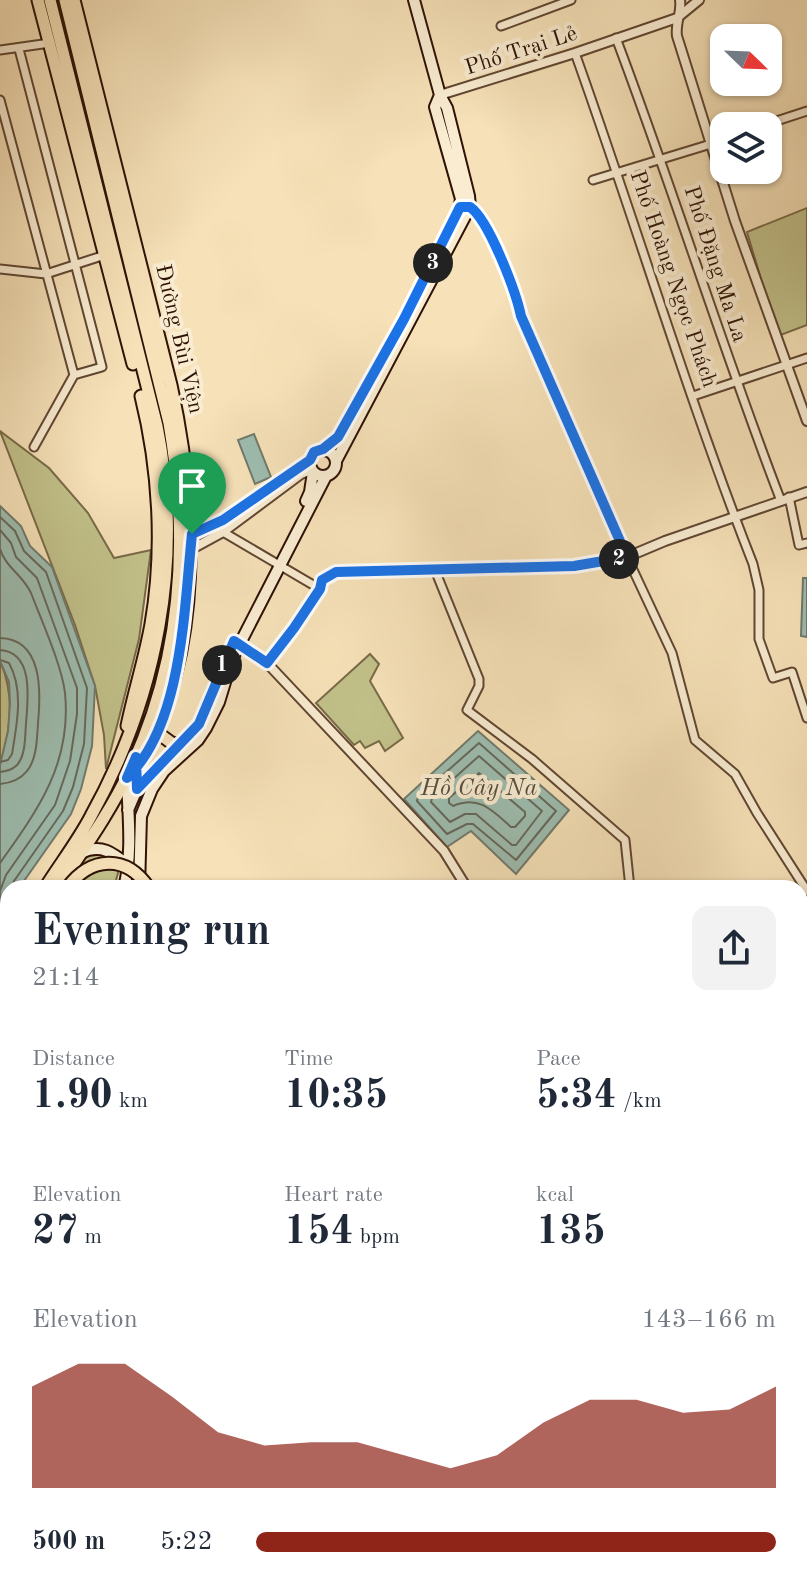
<!DOCTYPE html>
<html lang="en">
<head>
<meta charset="utf-8">
<style>
  body { margin:0; font-family:"Old Standard TT",serif; background:#f2f2f3; color:#1f2937; height:100vh; display:flex; flex-direction:column; font-size:30px; white-space:nowrap }
  * { box-sizing:border-box; margin:0 }
  p { font-size:26px; color:#747a83 }
  .icon { flex:none; width:44px; height:44px; fill:none; stroke:currentColor; stroke-width:2; stroke-linecap:round; stroke-linejoin:round }
  .map { position:relative; flex:1; overflow:hidden }
  .side { position:absolute; left:0px; top:880px; width:808px; height:710px; display:flex; flex-direction:column; background:#fff; border-radius:24px 24px 0 0; box-shadow:0 2px 6px #0004 }
  .side>* { flex:none }
  .needle { width:52px; rotate:113deg }
  .tools { position:absolute; left:710px; top:24px; display:grid; gap:16px }
  .tools a { display:grid; place-items:center; width:72px; height:72px; border-radius:16px; background:#fff; box-shadow:0 2px 6px #0004; font-size:40px }
  .pin { position:absolute; display:grid; place-items:center; width:68px; height:68px; color:#fff; margin:-82px -34px; border-radius:50% 50% 50% 0; rotate:-45deg; box-shadow:0 0 8px #0007 }
  .pin .icon { rotate:45deg }
  .km { position:absolute; width:40px; height:40px; margin:-20px; border-radius:50%; background:#222; color:#fff; font-size:22px; line-height:40px; text-align:center }
  .round { display:grid; place-items:center; flex:none; width:84px; height:84px; border-radius:16px; background:#f2f2f3 }
  .summary { display:flex; align-items:center; justify-content:space-between; height:136px; padding:0 32px }
  h1 { font-size:44px; font-weight:700; line-height:60px }
  .stats { display:grid; grid-template-columns:repeat(3,1fr); gap:12px; height:136px; padding:8px 32px }
  .stats div { display:grid; align-content:center }
  .stats b { font-size:40px; font-weight:700 }
  .stats small { font-size:22px; font-weight:400 }
  .stats p { font-size:22px }
  .chart { height:224px; padding:16px 32px }
  .chart p { display:flex; justify-content:space-between }
  .chart svg { width:100%; height:144px; margin-top:8px; fill:#8f2418; opacity:.7 }
  ul { padding:0 32px; list-style:none; font-size:26px }
  li { display:grid; grid-template-columns:128px 96px 1fr; align-items:center; height:60px }
  li i { height:20px; border-radius:10px; background:#8f2418 }
  .map>svg:first-child { display:block }
  .green { fill:#c2c18a; stroke:#786a48; stroke-width:2 }
  .water { fill:#9dbdb0; stroke:#71796c; stroke-width:2 }
  .lines { fill:none; stroke-linecap:round; stroke-linejoin:round }
  .shore { stroke:#66685b; stroke-width:2 }
  .minor-casing { stroke:#604632; stroke-width:11 }
  .tertiary-casing { stroke:#604632; stroke-width:12 }
  .secondary-casing { stroke:#2e1206; stroke-width:14 }
  .primary-casing { stroke:#2e1206; stroke-width:15 }
  .minor { stroke:#f9ecd1; stroke-width:7 }
  .tertiary { stroke:#f9ecd1; stroke-width:8 }
  .secondary { stroke:#f9ecd1; stroke-width:10 }
  .primary { stroke:#f6e1b8; stroke-width:11 }
  .primary-bridge-casing { stroke:#2e1206; stroke-width:15; stroke-linecap:butt }
  .primary-bridge { stroke:#f6e1b8; stroke-width:11 }
  .route-casing { stroke:#fff; stroke-width:16 }
  .route { stroke:#1a73e8; stroke-width:10 }
  .labels { text-anchor:middle; dominant-baseline:central; stroke-width:8; stroke-linejoin:round; paint-order:stroke }
  .street-label { font-size:22px; fill:#2e1206; stroke:#f9ecd1 }
  .water-label { font-size:24px; font-style:italic; fill:#554e42; stroke:#f9ecd1 }
</style>
</head>
<body>
<div class="map">
<svg width="807" height="1589" viewBox="0 0 807 1589">
  <rect width="100%" height="100%" fill="#f6e1b8"/>
  <filter id="stains"><feTurbulence type="fractalNoise" baseFrequency=".0025" numOctaves="4"/><feColorMatrix values="0 0 0 0 .2 0 0 0 0 .09 0 0 0 0 .02 0 0 0 .5 -.17"/></filter>
  <radialGradient id="worn" r=".72"><stop offset=".6" stop-color="#630" stop-opacity="0"/><stop offset="1" stop-color="#630" stop-opacity=".3"/></radialGradient>
  <path class="green" d="M807,208V325L778,336L747,232Z
    M0,431L49,468L88,513L114,558L151,550L139,639L106,769L104,735L95,686L75,625Z
    M370,654L379,664L370,681L403,738L385,751L379,741L365,748L360,741L354,745L316,703Z
    M0,661C15,694 11,731 0,765Z
    M93,854C106,853 113,857 119,869L114,888H61L82,858Z
    M8,981V1038L0,1029V984Z
    M224,1582H261L271,1589H217Z"/>
  <path class="water" d="M254,434L271,477L255,484L238,440Z
    M0,506L21,526L30,546L52,567L95,686L92,746L81,789L71,814L19,888H8V903L0,915V765L8,731L10,703L9,682L0,661Z
    M803,578H807V637L801,636Z
    M478,731L569,810L516,874L471,831L447,847L404,799Z"/>
  <g class="lines">
    <path class="shore" d="M0,517L15,531L24,551L46,572L87,688L84,744L73,787L63,811L14,881L13,888
      M0,530L11,543L16,557L37,578L77,688V714L70,761L55,805L6,875L0,891
      M0,549C6,568 23,575 31,593C41,619 62,666 65,693C72,763 38,810 0,863
      M0,638C43,639 41,692 38,723C37,738 37,759 27,771C20,780 11,783 0,784
      M0,650C34,652 28,699 26,723C25,735 26,755 17,765C12,770 7,771 0,772
      M0,660L9,663C24,690 17,724 12,754L8,760L0,762
      M479,743L556,811L516,860L473,824H467L447,834L417,801L418,797Z
      M479,756L542,811L516,845H512L476,814H465L450,822L431,802L432,798Z
      M479,773L525,812V816L515,827H511C492,810 479,795 453,806L449,803V798Z"/>
    <g class="minor-casing">
      <path id="minor" d="M501,26L571,0
        M616,38C674,191 722,348 781,501
        M19,49L102,367L74,375
        M0,50L50,43
        M575,53C636,223 687,396 753,564L759,590V639L773,678L792,672L807,718
        M0,100L74,375L34,447
        M761,126L807,111
        M593,180L724,140
        M470,207C489,220 516,292 521,316L627,557L672,653L695,740L735,774L757,813L807,891
        M0,269L46,274L105,255
        M693,396L807,358
        M789,497L799,545L807,543
        M223,532L320,589
        M435,570L479,679V686L467,710L532,759L625,840L630,888
        M800,1349L807,1350
        M0,1478L8,1482
        M800,1503L807,1506
        M176,1582L185,1589
        M108,1589L114,1582
        M578,1589L579,1582
        M636,1589L637,1582"/>
    </g>
    <g class="tertiary-casing">
      <path id="tertiary" d="M680,0C682,12 675,23 677,36L735,221L807,421
        M440,95L575,53L677,18L699,0
        M192,534L223,520L310,460
        M190,550L223,532L301,474L311,470
        M234,641L267,663L444,851L467,888
        M267,663C284,640 315,608 322,580L336,572L539,567L601,563L627,557L665,541L807,492
        M0,1059L8,1051
        M0,1332L8,1335
        M800,1403H807"/>
    </g>
    <g class="secondary-casing">
      <path id="secondary" d="M440,95L435,107L461,199L458,215L452,227
        M323,449L338,437L406,315
        M310 463a13 13 0 1 1 26 0a13 13 0 1 1-26 0Z
        M336,461L470,207L469,196L447,108L440,95L414,0
        M306,501L310,492L313,472
        M136,757L137,790
        M128,810L137,789L199,724L229,650
        M81,853C101,843 113,853 129,866
        M124,888C133,852 128,814 127,778
        M139,888L141,816L152,789L164,771L198,740L206,728L219,702L232,659L326,476
        M0,1311L8,1292"/>
    </g>
    <g class="primary-casing">
      <path id="primary" d="M38,0L133,364
        M74,0L171,385C197,503 204,651 142,759
        M127,726C134,692 145,658 151,624C164,549 159,469 141,396
        M157,727L158,733L173,744L182,743
        M45,888C60,864 78,841 91,816C157,697 184,560 157,426L50,0
        M58,888C82,851 109,814 128,774C182,662 190,544 169,423L65,0
        M0,914L8,918
        M800,947L807,946
        M0,949L8,939
        M0,968L8,959
        M0,981L8,974
        M0,1036L8,1044"/>
    </g>
    <use href="#minor" class="minor"/>
    <use href="#tertiary" class="tertiary"/>
    <use href="#secondary" class="secondary"/>
    <use href="#primary" class="primary"/>
    <g class="primary-bridge-casing">
      <path id="primary-bridge" d="M67,888C91,856 126,854 149,888"/>
    </g>
    <use href="#primary-bridge" class="primary-bridge"/>
  </g>
  <g class="lines">
    <g class="route-casing">
      <path id="route" d="M192,534C184,608 183,723 127,778L136,757L137,789L199,724L234,641L267,663L294,628L320,589L322,580L336,572L574,566L627,557L521,316C516,292 489,220 470,207H460L404,319L338,437L323,449L314,452L310,460L223,520L192,534"/>
    </g>
    <use href="#route" class="route"/>
  </g>
  <g class="labels">
    <g class="street-label">
      <text transform="translate(521 51) rotate(-18)">Phố Trại Lẻ</text>
      <text transform="translate(715 264) rotate(72)">Phố Đặng Ma La</text>
      <text transform="translate(673 279) rotate(71)">Phố Hoàng Ngọc Phách</text>
      <text transform="translate(179 339) rotate(77)">Đường Bùi Viện</text>
    </g>
    <g class="water-label">
      <text x="479" y="789">Hồ Cây Na</text>
    </g>
  </g>
  <rect width="100%" height="100%" filter="url(#stains)"/>
  <rect width="100%" height="100%" fill="url(#worn)"/>
</svg>
<div class="tools">
<a><svg class="needle" viewBox="-14 -14 28 28"><path d="M0-13l5 13h-10z" fill="#e53935"/><path d="M0 13l5-13h-10z" fill="#747a83"/></svg></a>
<a><svg class="icon" aria-label="layers" viewBox="0 0 24 24"><path d="M12 4l9 5-9 5-9-5zM3 14l9 5 9-5"/></svg></a>
</div>
<div class="pin" style="left:192px;top:534px;background:#1e9e55"><svg class="icon" aria-label="arrive" viewBox="0 0 24 24"><path d="M6 21V4h12l-3 4 3 4H6"/></svg></div>
<b class="km" style="left:222px;top:665px">1</b>
<b class="km" style="left:619px;top:559px">2</b>
<b class="km" style="left:433px;top:263px">3</b>
<section class="side">
<div class="summary"><div><h1>Evening run</h1><p>21:14</p></div><a class="round"><svg class="icon" aria-label="share" viewBox="0 0 24 24"><path d="M12 15V3M7 8l5-5 5 5M5 13v7h14v-7"/></svg></a></div>
<div class="stats">
<div><p>Distance</p><b>1.90<small> km</small></b></div>
<div><p>Time</p><b>10:35</b></div>
<div><p>Pace</p><b>5:34<small> /km</small></b></div>
</div>
<div class="stats">
<div><p>Elevation</p><b>27<small> m</small></b></div>
<div><p>Heart rate</p><b>154<small> bpm</small></b></div>
<div><p>kcal</p><b>135</b></div>
</div>
<div class="chart"><p><span>Elevation</span>143–166 m</p>
<svg viewBox="0 0 160 44" preserveAspectRatio="none"><path d="M0 44V13L10 6L20 6L30 16L40 27L50 31L60 30L70 30L80 34L90 38L100 34L110 24L120 17L130 17L140 21L150 20L160 13V44z"/></svg>
</div>
<ul>
<li><b>500 m</b>5:22<i style="width:100%"></i></li>
</ul>
</section>
</div>
</body>
</html>
